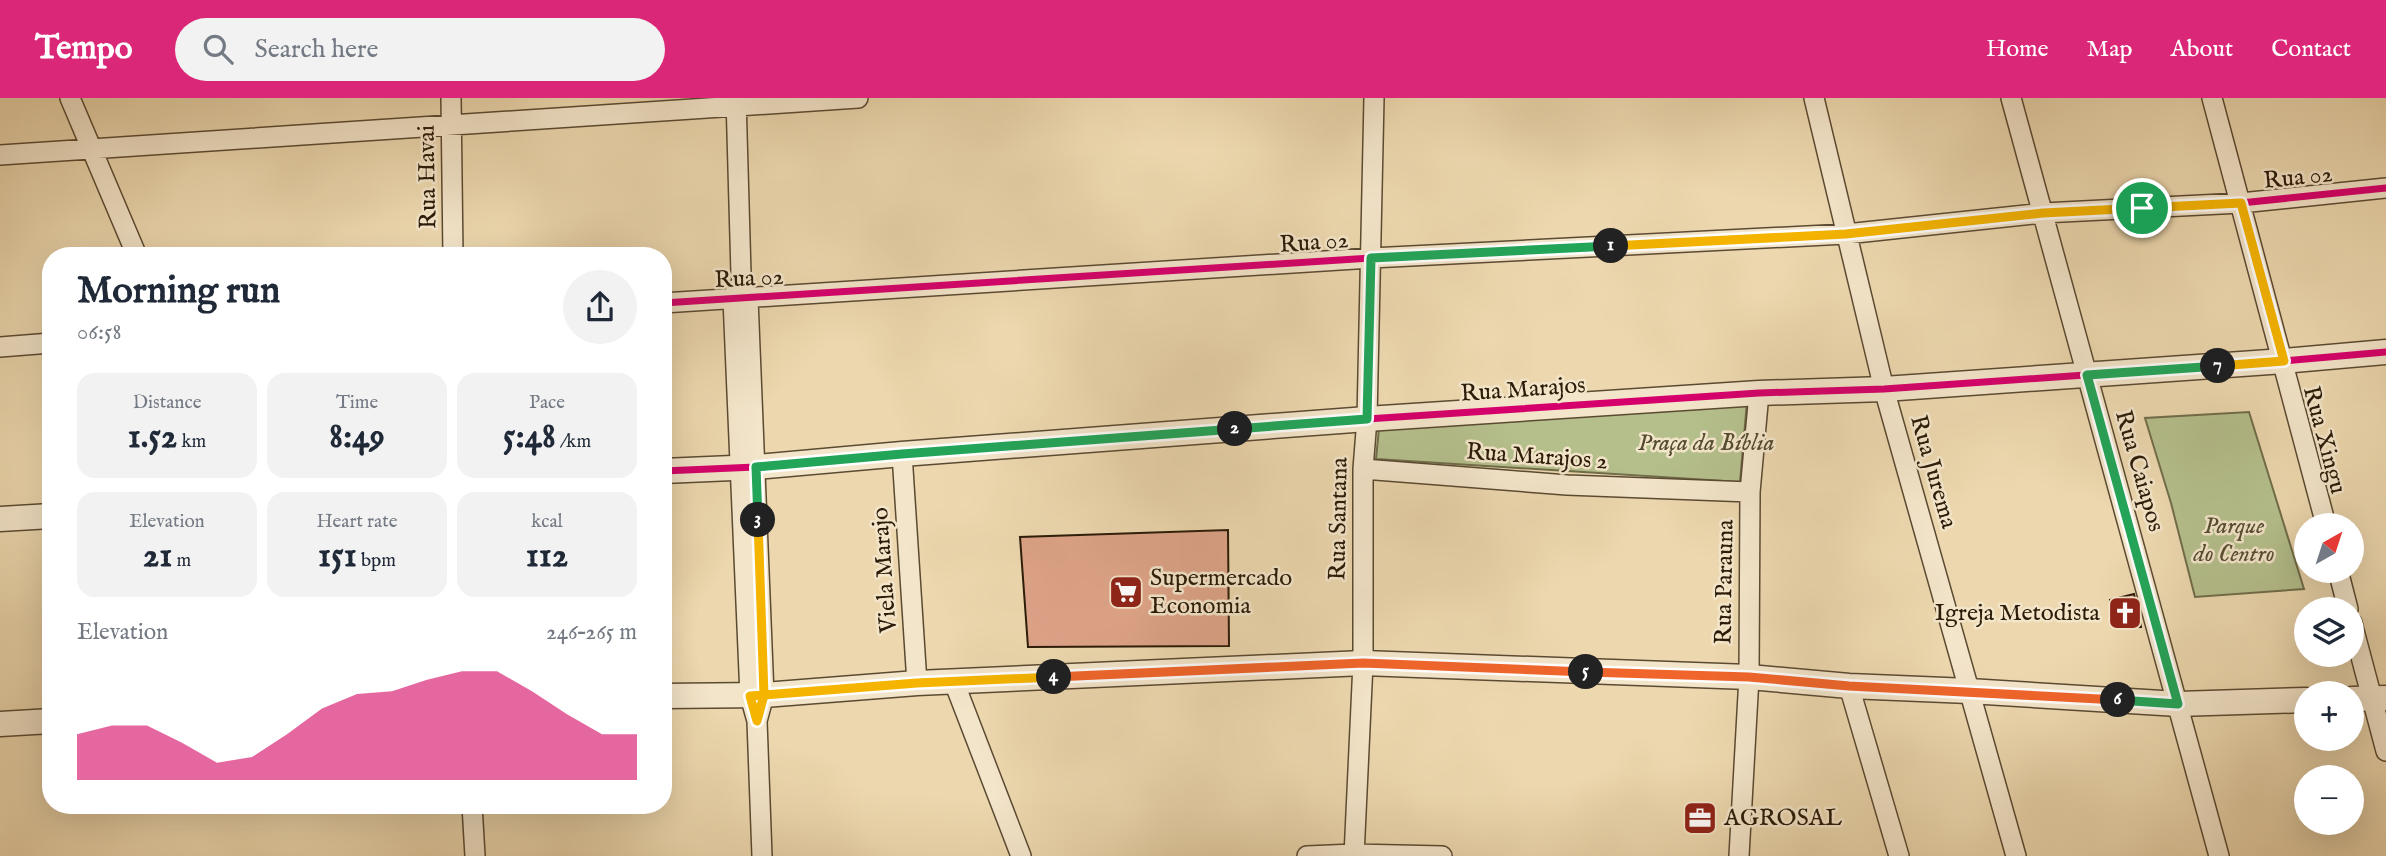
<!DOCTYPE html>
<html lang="en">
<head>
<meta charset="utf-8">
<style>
  body { margin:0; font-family:"IM FELL English",serif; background:#f2f2f3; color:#1f2937; height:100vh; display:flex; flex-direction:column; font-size:26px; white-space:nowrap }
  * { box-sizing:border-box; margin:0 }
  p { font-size:23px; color:#747a83 }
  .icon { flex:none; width:38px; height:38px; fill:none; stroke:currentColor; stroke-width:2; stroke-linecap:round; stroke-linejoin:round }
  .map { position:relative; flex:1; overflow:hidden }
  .details { position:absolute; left:42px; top:149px; width:630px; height:567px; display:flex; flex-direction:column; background:#fff; border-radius:28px; box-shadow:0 7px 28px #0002 }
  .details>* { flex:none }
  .needle { width:46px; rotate:39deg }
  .fabs { position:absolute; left:2294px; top:415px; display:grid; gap:14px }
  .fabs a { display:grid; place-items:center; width:70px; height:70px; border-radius:50%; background:#fff; box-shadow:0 7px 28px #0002; font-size:35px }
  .pin { position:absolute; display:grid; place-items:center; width:60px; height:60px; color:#fff; margin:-30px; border:4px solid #fff; border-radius:50%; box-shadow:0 2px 7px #0007 }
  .km { position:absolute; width:35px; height:35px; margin:-18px; border-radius:50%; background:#222; color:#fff; font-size:19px; line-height:35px; text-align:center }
  .round { display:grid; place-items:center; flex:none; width:74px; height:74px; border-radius:37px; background:#f2f2f3 }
  .head { display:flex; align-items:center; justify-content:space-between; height:119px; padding:0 35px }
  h1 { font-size:38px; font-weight:700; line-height:52px }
  .figures { display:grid; grid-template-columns:repeat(3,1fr); gap:10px; height:119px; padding:7px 35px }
  .figures div { display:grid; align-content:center; border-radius:18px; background:#f2f2f3; text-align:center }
  .figures b { font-size:35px; font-weight:700 }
  .figures small { font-size:19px; font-weight:400 }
  .figures p { font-size:19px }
  .chart { height:196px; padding:14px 35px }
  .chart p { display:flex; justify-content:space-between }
  .chart svg { width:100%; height:126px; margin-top:7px; fill:#db2777; opacity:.7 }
  header { display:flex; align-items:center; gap:42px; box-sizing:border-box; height:98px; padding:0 35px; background:#db2777; color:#fff }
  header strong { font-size:33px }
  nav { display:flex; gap:38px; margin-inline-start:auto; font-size:24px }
  .search { width:490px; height:63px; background:#f2f2f3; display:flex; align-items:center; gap:18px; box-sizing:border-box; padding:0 24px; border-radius:38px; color:#747a83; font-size:26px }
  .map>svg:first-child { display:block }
  .green { fill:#b4bf8c; stroke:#706d4a; stroke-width:2 }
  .building { fill:#dda388; stroke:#2b1b08; stroke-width:2 }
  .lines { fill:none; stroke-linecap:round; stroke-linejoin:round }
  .minor-casing { stroke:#5b4a32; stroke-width:22 }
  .tertiary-casing { stroke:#5b4a32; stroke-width:27 }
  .minor { stroke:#f3e5ca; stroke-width:19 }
  .tertiary { stroke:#f3e5ca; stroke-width:24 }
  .cycleway-casing { stroke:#f3e5ca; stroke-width:11 }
  .cycleway { stroke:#d6006c; stroke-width:7 }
  .split-1-casing { stroke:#fff; stroke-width:14 }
  .split-2-casing { stroke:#fff; stroke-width:14 }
  .split-3-casing { stroke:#fff; stroke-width:14 }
  .split-4-casing { stroke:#fff; stroke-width:14 }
  .split-5-casing { stroke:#fff; stroke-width:14 }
  .split-6-casing { stroke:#fff; stroke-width:14 }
  .split-7-casing { stroke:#fff; stroke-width:14 }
  .split-8-casing { stroke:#fff; stroke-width:14 }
  .split-1 { stroke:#f5b400; stroke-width:9 }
  .split-2 { stroke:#22a559; stroke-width:9 }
  .split-3 { stroke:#22a559; stroke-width:9 }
  .split-4 { stroke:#f5b400; stroke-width:9 }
  .split-5 { stroke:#f0652b; stroke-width:9 }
  .split-6 { stroke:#f0652b; stroke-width:9 }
  .split-7 { stroke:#22a559; stroke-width:9 }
  .split-8 { stroke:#f5b400; stroke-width:9 }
  .labels { text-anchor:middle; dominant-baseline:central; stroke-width:5; stroke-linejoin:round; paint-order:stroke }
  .street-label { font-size:24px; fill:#2b1b08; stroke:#f3e5ca }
  .park-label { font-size:24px; font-style:italic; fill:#544c30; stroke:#f3e5ca }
  .poi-label { font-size:24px; fill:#2b1b08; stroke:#f3e5ca; text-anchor:start }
</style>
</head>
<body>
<header>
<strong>Tempo</strong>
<div class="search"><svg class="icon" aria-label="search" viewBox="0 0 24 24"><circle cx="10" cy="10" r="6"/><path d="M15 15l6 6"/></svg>Search here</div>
<nav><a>Home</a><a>Map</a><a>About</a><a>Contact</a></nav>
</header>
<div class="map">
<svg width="2386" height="758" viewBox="0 0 2386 758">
  <rect width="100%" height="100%" fill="#ecd7ae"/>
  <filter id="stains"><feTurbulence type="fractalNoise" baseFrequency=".00286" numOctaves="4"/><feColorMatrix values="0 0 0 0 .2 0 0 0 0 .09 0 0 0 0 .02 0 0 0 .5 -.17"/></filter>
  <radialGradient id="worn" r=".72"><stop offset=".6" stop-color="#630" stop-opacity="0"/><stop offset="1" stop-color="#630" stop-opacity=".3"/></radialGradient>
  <path class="green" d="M1747,304L1740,384L1376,361L1379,330Z
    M2249,314L2304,491L2195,499L2171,405L2145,320Z"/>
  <path class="building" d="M1228,432L1229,548L1028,549L1020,439Z
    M2134,496L2141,529H2116L2110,502Z"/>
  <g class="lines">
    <g class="minor-casing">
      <path id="minor" d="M70,0L137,158
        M451,0L453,158
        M736,0L741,176L748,201L764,597L757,623
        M1814,0L1884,291L2016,758
        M2011,0L2219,758
        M2212,0L2326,427
        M0,57L858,0
        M736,191L733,201L750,598L757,623L762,758
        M663,205L1371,160L1846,136L2043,115L2241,105L2386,90
        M0,249L51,245
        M902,356L917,585
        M1363,371L1567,387L1750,394
        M2338,472L2348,511
        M2352,525L2386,653
        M954,584L1021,758
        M1849,588L1899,758
        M472,707L475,758
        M1307,758L1354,756L1442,758
        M1354,758L1363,565V371L1367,321L1374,0
        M1739,758L1749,579L1750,394L1759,295"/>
    </g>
    <g class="tertiary-casing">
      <path id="tertiary" d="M663,373L756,369L902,356L1367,321L1759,295L1884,291L2284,263L2386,254
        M0,421L51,418
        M663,598L764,597L917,585L1363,565L1749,579L1849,588L1969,593L2178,606L2306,602
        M2352,601L2386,600
        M0,626L51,623"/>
    </g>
    <use href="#minor" class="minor"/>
    <use href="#tertiary" class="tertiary"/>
    <g class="cycleway-casing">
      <path id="cycleway" d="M663,205L1371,160L1846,136L2043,115L2241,105L2386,90
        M663,373L756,369L902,356L1367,321L1759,295L1884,291L2284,263L2386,254"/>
    </g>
    <use href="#cycleway" class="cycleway"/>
  </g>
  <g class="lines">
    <g class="split-1-casing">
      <path id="split-1" d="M1611,148L1846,136L2043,115L2142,110"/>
    </g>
    <g class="split-2-casing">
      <path id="split-2" d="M1235,331L1367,321L1371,160L1611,148"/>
    </g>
    <g class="split-3-casing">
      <path id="split-3" d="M758,422L756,369L902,356L1235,331"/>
    </g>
    <g class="split-4-casing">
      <path id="split-4" d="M758,422L764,597L757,623L750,598L764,597L917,585L1054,579"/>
    </g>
    <g class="split-5-casing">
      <path id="split-5" d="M1054,579L1363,565L1586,574"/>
    </g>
    <g class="split-6-casing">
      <path id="split-6" d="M1586,574L1749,579L1849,588L2118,602"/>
    </g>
    <g class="split-7-casing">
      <path id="split-7" d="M2118,602L2178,606L2087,277L2218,268"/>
    </g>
    <g class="split-8-casing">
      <path id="split-8" d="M2142,110L2241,105L2284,263L2218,268"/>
    </g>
    <use href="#split-1" class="split-1"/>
    <use href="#split-2" class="split-2"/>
    <use href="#split-3" class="split-3"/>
    <use href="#split-4" class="split-4"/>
    <use href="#split-5" class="split-5"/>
    <use href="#split-6" class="split-6"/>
    <use href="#split-7" class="split-7"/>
    <use href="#split-8" class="split-8"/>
  </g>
  <defs>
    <g id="supermarket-square" transform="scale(1.75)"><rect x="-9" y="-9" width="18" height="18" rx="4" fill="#8f2418" stroke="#f3e5ca"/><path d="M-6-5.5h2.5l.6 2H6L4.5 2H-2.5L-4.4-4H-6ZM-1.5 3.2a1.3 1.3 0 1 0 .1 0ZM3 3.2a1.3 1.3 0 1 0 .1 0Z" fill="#fff"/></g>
    <g id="church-square" transform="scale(1.75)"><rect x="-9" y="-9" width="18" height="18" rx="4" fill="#8f2418" stroke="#f3e5ca"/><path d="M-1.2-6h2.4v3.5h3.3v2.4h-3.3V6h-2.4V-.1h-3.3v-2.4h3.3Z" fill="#fff"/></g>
    <g id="office-square" transform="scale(1.75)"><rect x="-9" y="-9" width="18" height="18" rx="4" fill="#8f2418" stroke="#f3e5ca"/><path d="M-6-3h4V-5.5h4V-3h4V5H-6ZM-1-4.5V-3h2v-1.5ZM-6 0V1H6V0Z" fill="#fff"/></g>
  </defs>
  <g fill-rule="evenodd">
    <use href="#supermarket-square" x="1126" y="494"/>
    <use href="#church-square" x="2125" y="515"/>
    <use href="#office-square" x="1700" y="720"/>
  </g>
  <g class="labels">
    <g class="street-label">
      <text transform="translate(428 79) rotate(-91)">Rua Havai</text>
      <text transform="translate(2298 80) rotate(-6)">Rua 02</text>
      <text transform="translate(1314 145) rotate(-4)">Rua 02</text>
      <text transform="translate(749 181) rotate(-3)">Rua 02</text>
      <text transform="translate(1523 292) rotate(-4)">Rua Marajos</text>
      <text transform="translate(2324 342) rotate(75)">Rua Xingu</text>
      <text transform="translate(1537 359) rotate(4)">Rua Marajos 2</text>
      <text transform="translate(2139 373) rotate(74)">Rua Caiapos</text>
      <text transform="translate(1933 374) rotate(74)">Rua Jurema</text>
      <text transform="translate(1339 421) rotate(-89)">Rua Santana</text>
      <text transform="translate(885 472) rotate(-94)">Viela Marajo</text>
      <text transform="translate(1725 484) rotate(-89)">Rua Parauna</text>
    </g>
    <g class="park-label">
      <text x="1706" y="345">Praça da Bíblia</text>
      <text x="2234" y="428">Parque<tspan x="2234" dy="28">do Centro</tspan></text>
    </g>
    <g class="poi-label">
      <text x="1150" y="480">Supermercado<tspan x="1150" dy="28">Economia</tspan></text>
      <text x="2100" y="515" text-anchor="end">Igreja Metodista</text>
      <text x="1724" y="720">AGROSAL</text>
    </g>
  </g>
  <rect width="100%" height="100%" filter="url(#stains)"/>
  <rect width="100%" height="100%" fill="url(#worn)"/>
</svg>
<div class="fabs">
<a><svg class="needle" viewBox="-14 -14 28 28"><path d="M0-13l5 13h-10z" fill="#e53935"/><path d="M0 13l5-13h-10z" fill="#747a83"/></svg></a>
<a><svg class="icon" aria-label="layers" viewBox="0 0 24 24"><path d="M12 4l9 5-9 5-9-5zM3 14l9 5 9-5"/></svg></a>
<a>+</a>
<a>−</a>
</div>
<div class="pin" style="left:2142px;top:110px;background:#1e9e55"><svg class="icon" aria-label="arrive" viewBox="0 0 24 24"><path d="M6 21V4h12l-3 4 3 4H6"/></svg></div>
<b class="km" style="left:1611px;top:148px">1</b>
<b class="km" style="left:1235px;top:331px">2</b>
<b class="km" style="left:758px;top:422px">3</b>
<b class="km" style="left:1054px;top:579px">4</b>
<b class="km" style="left:1586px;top:574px">5</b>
<b class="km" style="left:2118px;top:602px">6</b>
<b class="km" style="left:2218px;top:268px">7</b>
<section class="details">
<div class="head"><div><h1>Morning run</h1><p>06:58</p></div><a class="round"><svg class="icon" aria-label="share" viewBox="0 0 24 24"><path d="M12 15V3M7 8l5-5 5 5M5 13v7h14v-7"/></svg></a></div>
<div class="figures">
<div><p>Distance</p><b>1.52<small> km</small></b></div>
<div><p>Time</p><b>8:49</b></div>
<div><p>Pace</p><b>5:48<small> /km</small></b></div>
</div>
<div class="figures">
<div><p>Elevation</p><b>21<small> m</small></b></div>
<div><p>Heart rate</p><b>151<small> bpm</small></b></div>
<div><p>kcal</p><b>112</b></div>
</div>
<div class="chart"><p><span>Elevation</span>246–265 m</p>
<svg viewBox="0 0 160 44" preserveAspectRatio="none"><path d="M0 44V28L10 25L20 25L30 31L40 38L50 36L60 28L70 19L80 14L90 13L100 9L110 6L120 6L130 13L140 21L150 28L160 28V44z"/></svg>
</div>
</section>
</div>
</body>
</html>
